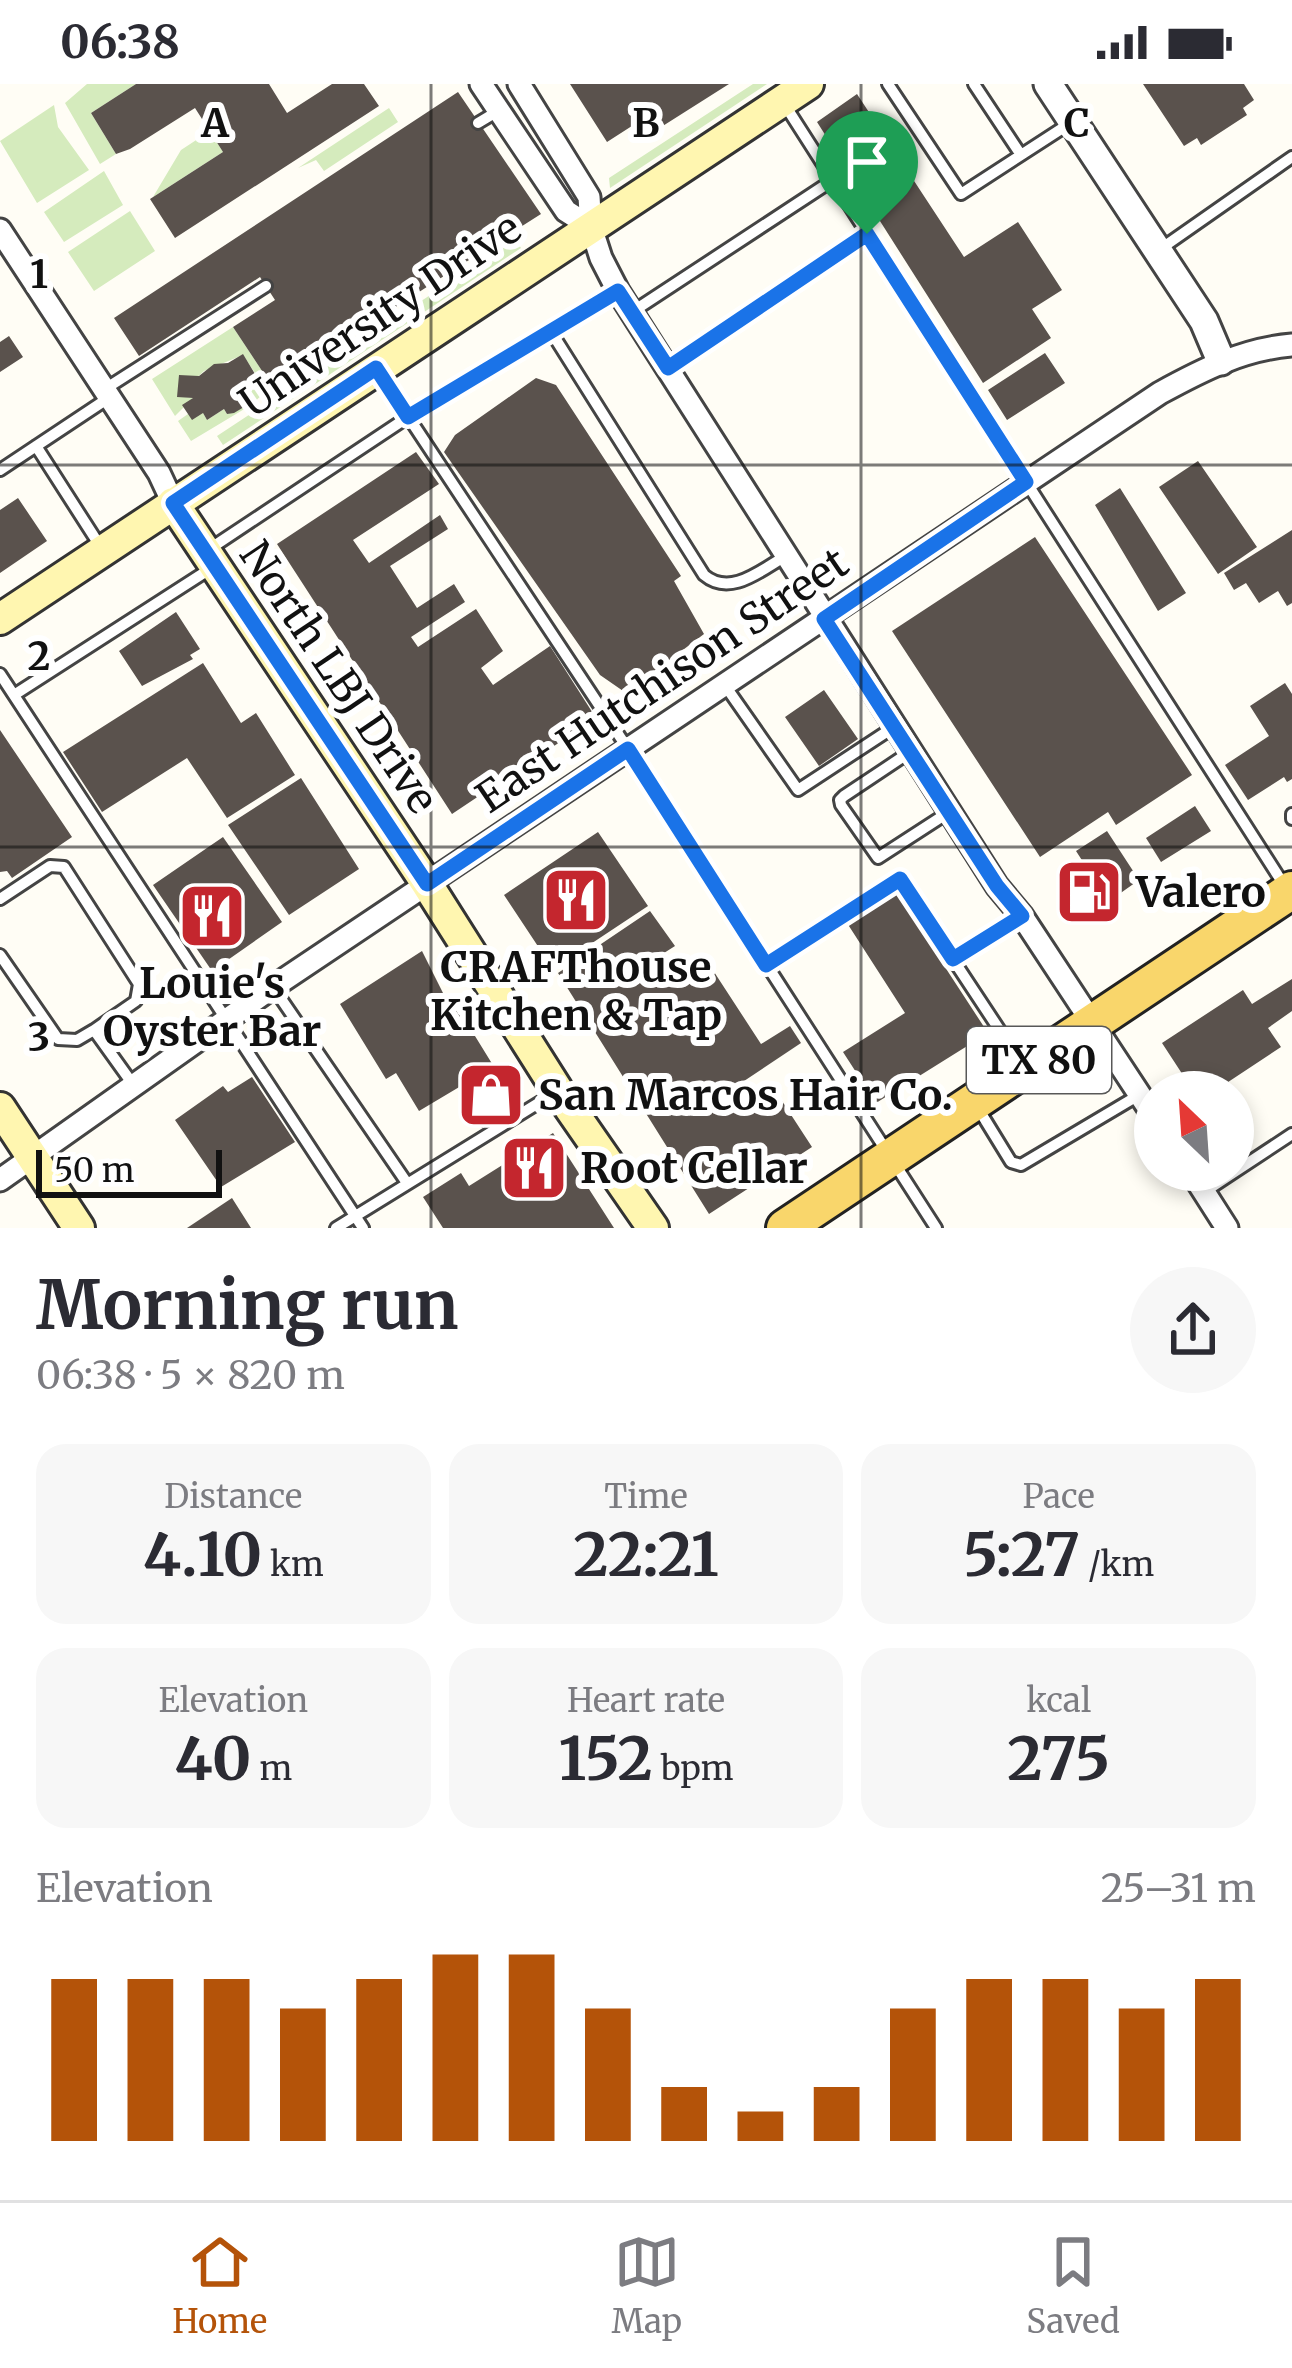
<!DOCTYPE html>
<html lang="en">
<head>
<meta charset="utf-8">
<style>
  body { margin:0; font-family:Merriweather,serif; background:#f7f7f7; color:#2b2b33; height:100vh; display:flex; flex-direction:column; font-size:45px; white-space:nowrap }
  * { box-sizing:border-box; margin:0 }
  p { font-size:39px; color:#7c7c81 }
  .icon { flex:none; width:66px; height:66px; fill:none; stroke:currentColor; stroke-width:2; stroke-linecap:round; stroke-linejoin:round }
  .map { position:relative; height:1144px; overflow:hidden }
  .sheet { display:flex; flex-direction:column; background:#fff; flex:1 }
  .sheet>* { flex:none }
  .needle { width:78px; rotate:335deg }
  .tools { position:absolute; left:1134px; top:987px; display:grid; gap:24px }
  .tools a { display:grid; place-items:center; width:120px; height:120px; border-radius:50%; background:#fff; box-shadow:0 6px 18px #0003; font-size:60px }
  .scale { position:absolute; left:36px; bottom:30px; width:186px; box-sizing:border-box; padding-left:12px; border:6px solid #111; border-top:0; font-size:33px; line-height:42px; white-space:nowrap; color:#111; -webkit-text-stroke:9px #fff; paint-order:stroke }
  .pin { position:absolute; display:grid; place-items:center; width:102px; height:102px; color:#fff; margin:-123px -51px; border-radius:50% 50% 50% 0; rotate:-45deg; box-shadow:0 0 12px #0007 }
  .pin .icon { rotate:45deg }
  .round { display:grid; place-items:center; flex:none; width:126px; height:126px; border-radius:63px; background:#f7f7f7 }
  .summary { display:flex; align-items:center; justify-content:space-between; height:204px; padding:0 36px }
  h1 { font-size:66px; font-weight:700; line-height:90px }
  .stats { display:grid; grid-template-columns:repeat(3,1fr); gap:18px; height:204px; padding:12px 36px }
  .stats div { display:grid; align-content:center; border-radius:30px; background:#f7f7f7; text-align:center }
  .stats b { font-size:60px; font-weight:700 }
  .stats small { font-size:33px; font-weight:400 }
  .stats p { font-size:33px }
  .chart { height:336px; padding:24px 36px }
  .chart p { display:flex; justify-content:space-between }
  .chart svg { width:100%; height:216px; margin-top:12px; stroke:#b45309; stroke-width:6 }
  .status { display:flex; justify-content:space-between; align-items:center; height:84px; padding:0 60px; background:#fff; direction:ltr }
  .status svg { height:33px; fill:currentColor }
  .tabs { display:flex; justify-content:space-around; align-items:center; height:168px; border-top:3px solid #e1e1e2; background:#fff; font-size:33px; color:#7c7c81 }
  .tabs a { display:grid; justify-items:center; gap:6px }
  .tabs .selected { color:#b45309 }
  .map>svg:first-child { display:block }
  .green { fill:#d5ebbd }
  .building { fill:#5a524d }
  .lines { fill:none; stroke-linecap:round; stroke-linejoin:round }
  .service-casing { stroke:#444; stroke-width:16 }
  .minor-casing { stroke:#444; stroke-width:27 }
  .tertiary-casing { stroke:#444; stroke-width:33 }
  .secondary-casing { stroke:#333; stroke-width:36 }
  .primary-casing { stroke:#222; stroke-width:42 }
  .service { stroke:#fff; stroke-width:10 }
  .minor { stroke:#fff; stroke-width:21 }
  .tertiary { stroke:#fff; stroke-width:27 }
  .secondary { stroke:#fff6b0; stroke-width:30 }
  .primary { stroke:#f9d66b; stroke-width:36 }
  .route-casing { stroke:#fff; stroke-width:24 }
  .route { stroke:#1a73e8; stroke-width:15 }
  .grid { fill:none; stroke:#111; stroke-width:3; stroke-opacity:0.55 }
  .labels { text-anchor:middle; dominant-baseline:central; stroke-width:12; stroke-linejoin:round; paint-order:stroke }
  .shield { fill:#fff; stroke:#585858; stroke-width:3 }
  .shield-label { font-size:39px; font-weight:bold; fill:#111 }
  .street-label { font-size:42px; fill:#111; stroke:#fff }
  .poi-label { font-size:42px; font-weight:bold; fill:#111; stroke:#fff; text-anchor:start }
  .grid-label { font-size:39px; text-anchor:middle; font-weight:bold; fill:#111; stroke:#fff; stroke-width:12; stroke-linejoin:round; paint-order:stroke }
</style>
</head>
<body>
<div class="status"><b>06:38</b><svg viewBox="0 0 49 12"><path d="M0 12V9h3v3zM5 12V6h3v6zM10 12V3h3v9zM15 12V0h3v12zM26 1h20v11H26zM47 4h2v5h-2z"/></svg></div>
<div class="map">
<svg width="1292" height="1144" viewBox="0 0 1292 1144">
  <rect width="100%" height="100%" fill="#fffdf5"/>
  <path class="green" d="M87,0H136L91,29L116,70L100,80L65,19Z
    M753,0H767L610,104L609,94Z
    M54,21L58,43L89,86L37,119L0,57Z
    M389,24L398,38L324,87L316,76L298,84Z
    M210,47L223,68L153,113L181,66Z
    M104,87L123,121L64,158L44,128Z
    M130,127L155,167L94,207L68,168Z
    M515,155L521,164L223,361L217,352Z
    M233,243L272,302L251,321L191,357L178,337L188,330L203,329L207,336L224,325L227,330L251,314L245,305L255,289L243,271L204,287L177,312L193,314L175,332L152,295Z"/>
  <path class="building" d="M136,0H269L287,29L332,0H364L379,22L175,154L150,115L223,68L195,24L130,65L116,70L91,29Z
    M570,0H729L658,45L649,31L607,58Z
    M1143,0H1244L1254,16L1243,24L1247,31L1201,61L1197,54L1184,62Z
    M458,8L541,130L272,302L233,243L275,216L260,193L139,272L114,234Z
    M857,10L964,173L1018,138L1062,206L1032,225L1051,254L983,299L817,38Z
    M9,252L23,273L0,288V258Z
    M1045,269L1065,299L1007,336L988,306Z
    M243,270L255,290L252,292L256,298L245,305L251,315L249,320L234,329L227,330L224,325L207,336L203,329L192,336L182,321L193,314L177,313L179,291L199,292L214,280L228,279Z
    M536,294L556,301L681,492L674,497L704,550L626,609L600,591L444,368L455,351Z
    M416,368L439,400L353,456L369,479L440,431L448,445L390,482L417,524L454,500L465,518L411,553L418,563L476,525L503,567L481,584L493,601L550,562L596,634L452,730L277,460Z
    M1198,377L1257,463L1218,490L1159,403Z
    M1120,404L1186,509L1158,527L1095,421Z
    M18,414L47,457L0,489V426Z
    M1292,446V519L1287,522L1278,507L1259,519L1246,499L1234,506L1224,489Z
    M1035,453L1192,691L1116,741L1108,728L1040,773L892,547Z
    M176,528L200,565L190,571L193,575L142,602L119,567Z
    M203,579L241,639L256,629L295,691L227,734L187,674L102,728L63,668Z
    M1285,599L1292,610V695L1287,698L1284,693L1248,716L1225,681L1269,652L1250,622Z
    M824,606L858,655L819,682L785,633Z
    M0,646L72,753L12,794L7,787L0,788Z
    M301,694L359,785L289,831L228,741Z
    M1195,722L1211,747L1161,778L1146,754Z
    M1107,747L1139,796L1084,835L1062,800L1087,784L1076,767Z
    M598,748L648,822L553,885L504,811Z
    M223,753L282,838L212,887L153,801Z
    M896,808L988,949L876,1019L843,968L905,929L847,839Z
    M650,827L675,862L653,876L671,896L705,874L761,960L790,942L801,959L717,1015L725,1027L769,997L812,1063L709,1130L558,889Z
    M422,867L449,921L454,918L517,1020L482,1044L463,1017L477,1005L471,996L419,1027L396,989L386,995L340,920Z
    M1292,895V927L1268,944L1281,963L1213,1008H1194L1162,959L1243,906L1252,920Z
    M252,993L295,1058L221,1103L175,1036L223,1002L228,1008Z
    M553,1049L614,1144H443L423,1113L461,1089L469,1102Z
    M232,1114L251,1144H187Z"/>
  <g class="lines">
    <g class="service-casing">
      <path id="service" d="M888,0L961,110L1072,38
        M974,0L1021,71
        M783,18L1284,801
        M478,39L498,27
        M1159,166L1292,73
        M632,228L833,96
        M550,246L704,491C730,513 760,487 784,473
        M668,284L867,150
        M378,287L628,665L936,1144
        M105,305L266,202
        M36,362L102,465
        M0,386L110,313
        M208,466L408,333L618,207
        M0,590L363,1144
        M724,600L798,706L894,643
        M14,611L213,483
        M910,668L844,712L840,716L841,721L878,774L949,728
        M1292,730V735
        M0,815L50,782L64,783L139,900L136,917L94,946L132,999
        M0,871L58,955L77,956L94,946
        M953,875L1022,832
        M766,881L900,795L1020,977
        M273,903L407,1099
        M976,1021L1011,1078L1021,1081L1139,1011
        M1204,1108L1292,1050
        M336,1144L553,1010"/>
    </g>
    <g class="minor-casing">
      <path id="minor" d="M481,0L566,127L591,143
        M519,0L589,113L591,143L601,174L618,207L997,802L1022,832L1155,1034
        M0,146L159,389L173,419
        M1190,1086L1227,1144
        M0,1096L273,903L1160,309C1202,286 1243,265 1292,261"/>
    </g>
    <g class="tertiary-casing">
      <path id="tertiary" d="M1048,0L1204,237L1221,277"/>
    </g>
    <g class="secondary-casing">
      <path id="secondary" d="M173,419L427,800L558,1007L653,1144
        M0,535L808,0
        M0,1024L79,1144"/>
    </g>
    <g class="primary-casing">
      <path id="primary" d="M785,1144L1292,806"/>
    </g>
    <use href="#service" class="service"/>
    <use href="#minor" class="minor"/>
    <use href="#tertiary" class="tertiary"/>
    <use href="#secondary" class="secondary"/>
    <use href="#primary" class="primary"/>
  </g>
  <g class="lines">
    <g class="route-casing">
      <path id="route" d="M867,150L1026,398L824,535L997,802L1022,832L953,875L900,795L766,881L628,665L427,800L173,419L376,284L408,333L618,207L668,284Z"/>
    </g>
    <use href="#route" class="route"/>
  </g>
  <path class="grid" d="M431,0V1144M861,0V1144M0,381H1292M0,763H1292"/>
  <defs>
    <g id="fuel-square" transform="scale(3.45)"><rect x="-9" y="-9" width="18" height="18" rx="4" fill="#c4262e" stroke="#fff"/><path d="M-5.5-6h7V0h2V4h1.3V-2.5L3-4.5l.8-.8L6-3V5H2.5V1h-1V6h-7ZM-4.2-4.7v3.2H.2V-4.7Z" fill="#fff"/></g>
    <g id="restaurant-square" transform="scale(3.45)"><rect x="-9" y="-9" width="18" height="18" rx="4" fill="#c4262e" stroke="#fff"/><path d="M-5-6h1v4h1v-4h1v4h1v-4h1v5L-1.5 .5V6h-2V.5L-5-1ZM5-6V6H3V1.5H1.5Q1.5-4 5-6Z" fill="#fff"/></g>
    <g id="shop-square" transform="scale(3.45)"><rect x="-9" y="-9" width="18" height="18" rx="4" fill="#c4262e" stroke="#fff"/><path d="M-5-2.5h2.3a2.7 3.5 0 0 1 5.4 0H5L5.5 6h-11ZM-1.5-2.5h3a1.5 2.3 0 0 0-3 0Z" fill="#fff"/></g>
  </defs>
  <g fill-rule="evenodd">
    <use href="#fuel-square" x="1089" y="808"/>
    <use href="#restaurant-square" x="576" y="816"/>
    <use href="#restaurant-square" x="212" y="832"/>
    <use href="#shop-square" x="491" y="1011"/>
    <use href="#restaurant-square" x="534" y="1084"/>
  </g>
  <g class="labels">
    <rect class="shield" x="967" y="943" width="144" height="66" rx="9"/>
    <g class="shield-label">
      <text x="1039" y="976">TX 80</text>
    </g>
    <g class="street-label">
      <text transform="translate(380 231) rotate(-34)">University Drive</text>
      <text transform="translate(339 593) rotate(56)">North LBJ Drive</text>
      <text transform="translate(662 596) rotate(-34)">East Hutchison Street</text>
    </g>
    <g class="poi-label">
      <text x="1136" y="808">Valero</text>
      <text x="576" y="883" text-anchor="middle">CRAFThouse<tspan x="576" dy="48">Kitchen &amp; Tap</tspan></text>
      <text x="212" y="899" text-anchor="middle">Louie's<tspan x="212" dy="48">Oyster Bar</tspan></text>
      <text x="538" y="1011">San Marcos Hair Co.</text>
      <text x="580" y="1084">Root Cellar</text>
    </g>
  </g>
  <g class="grid-label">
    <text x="215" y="53">A</text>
    <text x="646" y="53">B</text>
    <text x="1077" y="53">C</text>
    <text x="39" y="204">1</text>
    <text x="39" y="586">2</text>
    <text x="39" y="967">3</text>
  </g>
</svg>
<div class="tools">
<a><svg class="needle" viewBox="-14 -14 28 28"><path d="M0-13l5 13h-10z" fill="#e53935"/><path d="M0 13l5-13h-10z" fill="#7c7c81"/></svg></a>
</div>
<div class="scale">50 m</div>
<div class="pin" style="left:867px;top:150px;background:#1e9e55"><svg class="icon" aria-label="arrive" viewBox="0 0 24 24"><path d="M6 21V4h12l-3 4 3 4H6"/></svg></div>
</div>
<section class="sheet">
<div class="summary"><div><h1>Morning run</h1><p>06:38 · 5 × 820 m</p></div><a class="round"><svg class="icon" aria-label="share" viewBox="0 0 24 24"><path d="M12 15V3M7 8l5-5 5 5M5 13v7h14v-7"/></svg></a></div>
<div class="stats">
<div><p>Distance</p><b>4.10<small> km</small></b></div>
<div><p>Time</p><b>22:21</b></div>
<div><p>Pace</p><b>5:27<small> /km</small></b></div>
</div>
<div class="stats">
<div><p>Elevation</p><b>40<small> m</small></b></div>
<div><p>Heart rate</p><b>152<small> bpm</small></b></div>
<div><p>kcal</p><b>275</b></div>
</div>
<div class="chart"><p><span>Elevation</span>25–31 m</p>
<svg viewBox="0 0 160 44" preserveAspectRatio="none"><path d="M5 44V11M15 44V11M25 44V11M35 44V17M45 44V11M55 44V6M65 44V6M75 44V17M85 44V33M95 44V38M105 44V33M115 44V17M125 44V11M135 44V11M145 44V17M155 44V11"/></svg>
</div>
</section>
<nav class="tabs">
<a class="selected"><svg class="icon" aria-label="home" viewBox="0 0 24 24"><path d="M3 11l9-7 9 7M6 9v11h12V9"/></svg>Home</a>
<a><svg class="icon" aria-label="map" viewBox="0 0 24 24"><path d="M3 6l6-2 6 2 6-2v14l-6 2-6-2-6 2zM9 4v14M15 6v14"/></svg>Map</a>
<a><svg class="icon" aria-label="saved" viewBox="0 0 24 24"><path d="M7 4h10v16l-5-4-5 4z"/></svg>Saved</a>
</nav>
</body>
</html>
